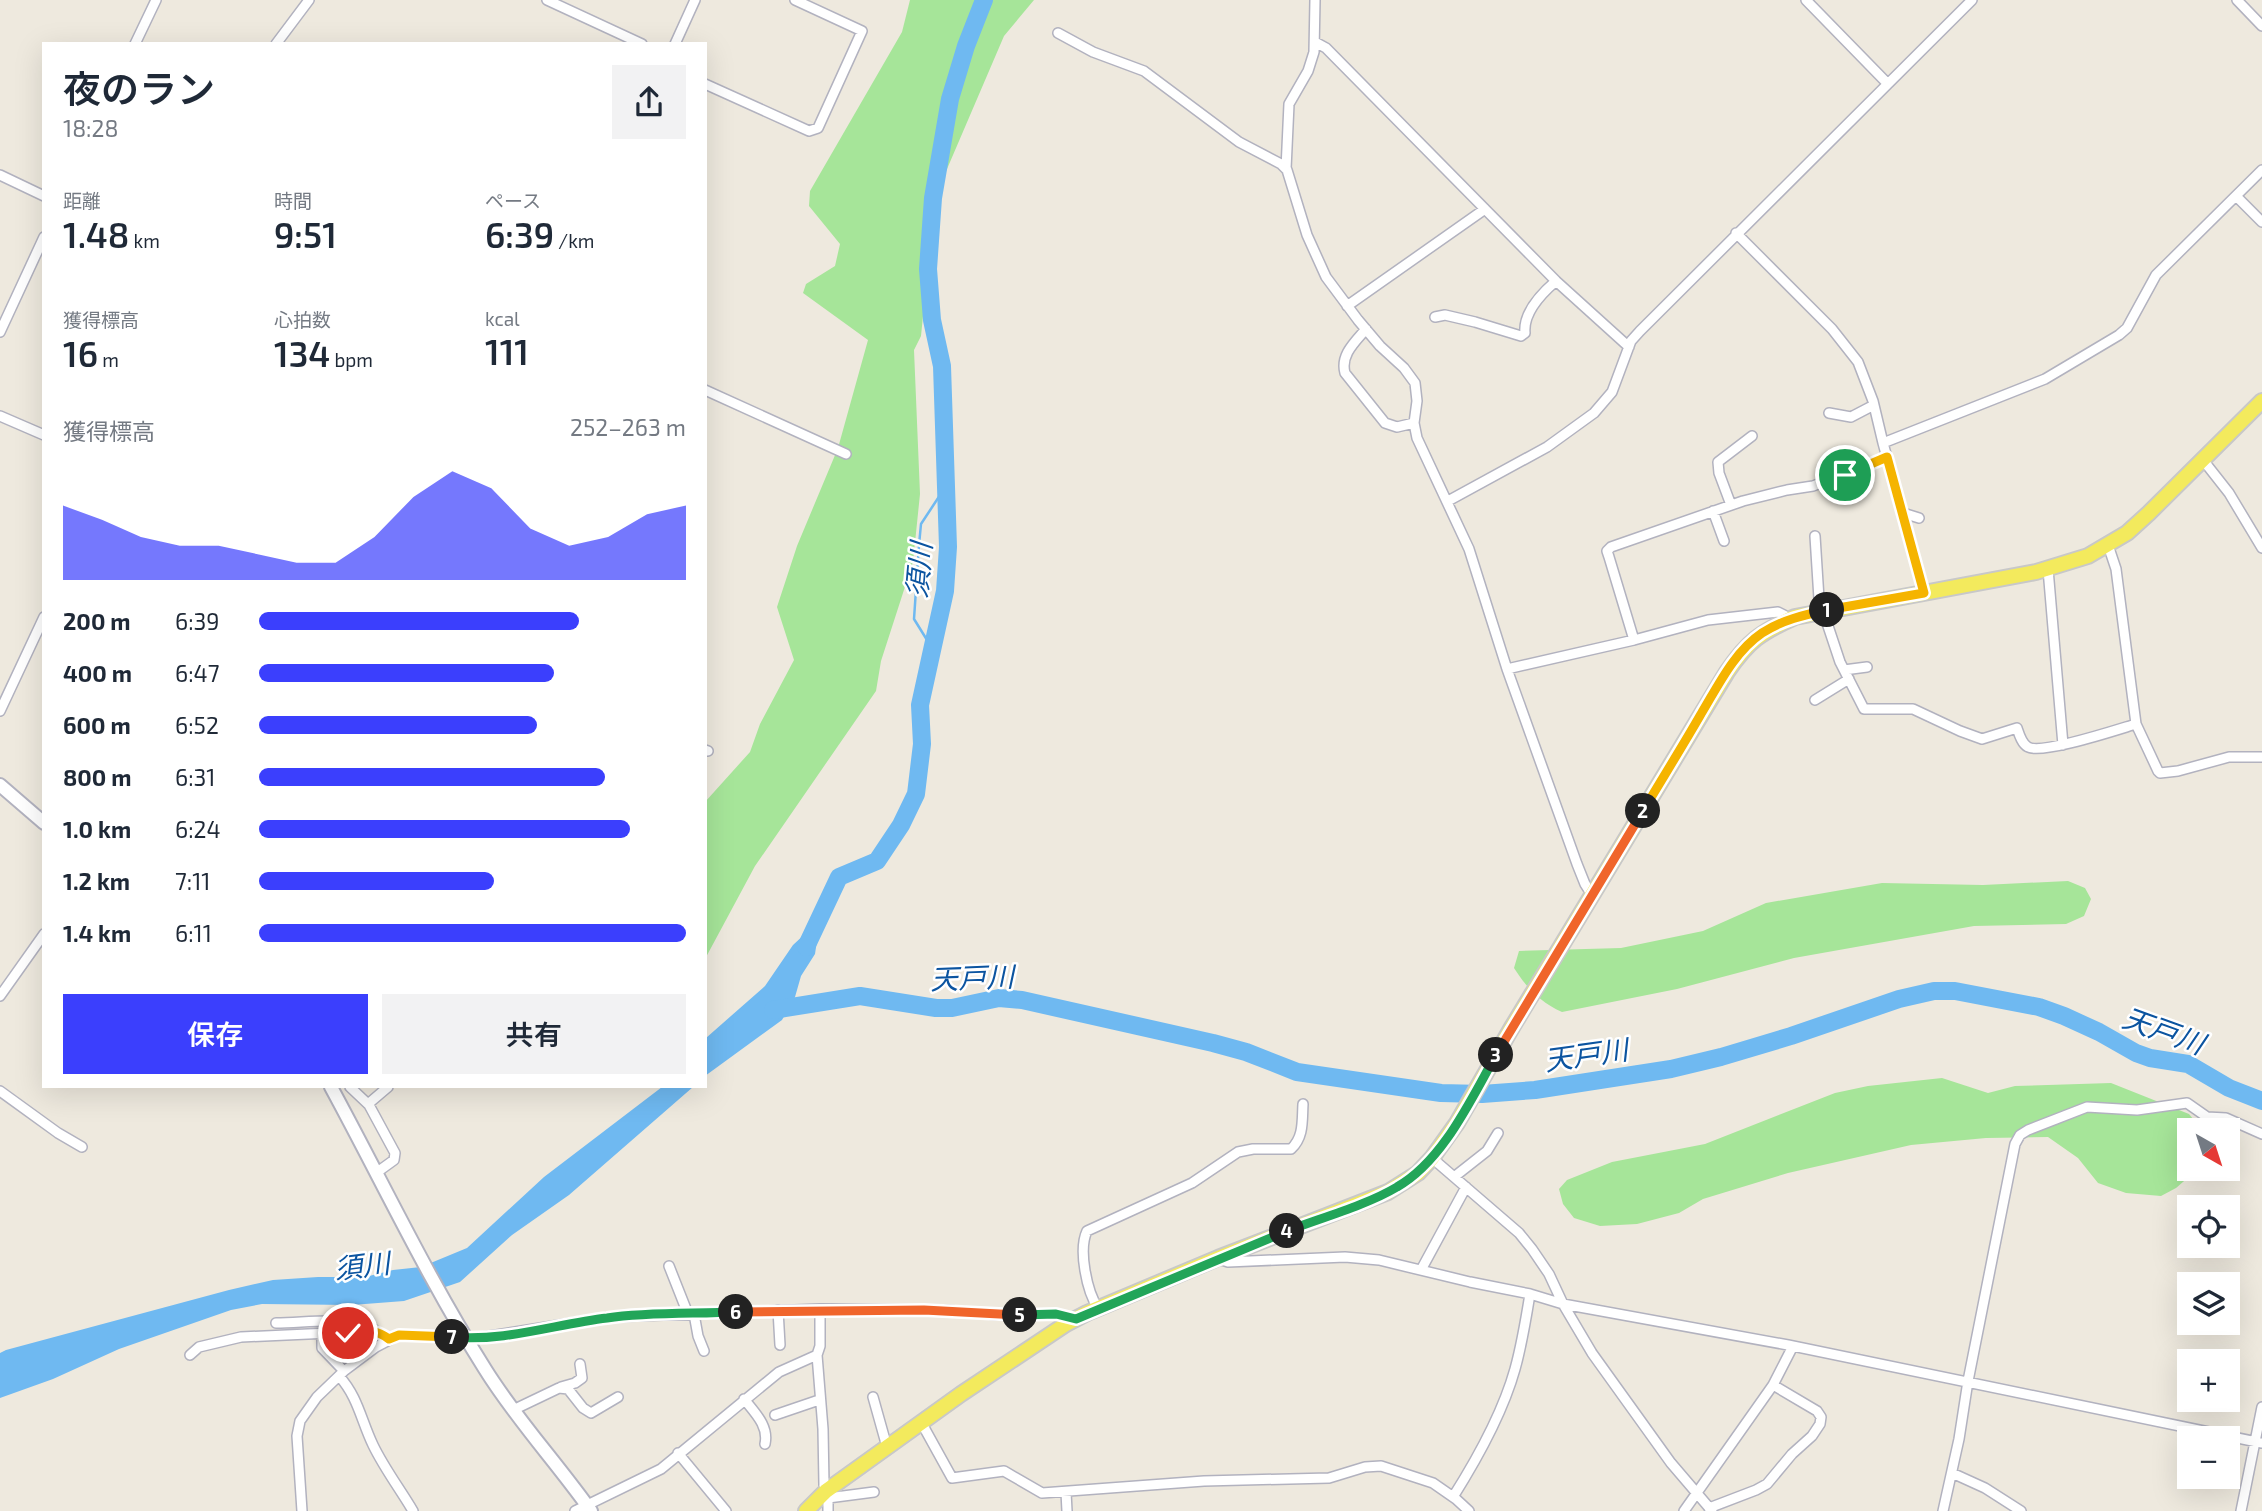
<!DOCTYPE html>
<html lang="ja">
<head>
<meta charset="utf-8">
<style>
  body { margin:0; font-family:"Exo 2","Noto Sans JP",sans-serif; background:#f2f2f3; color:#1f2937; height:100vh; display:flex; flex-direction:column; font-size:26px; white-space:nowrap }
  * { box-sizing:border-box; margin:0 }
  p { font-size:23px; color:#747a83 }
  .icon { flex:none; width:38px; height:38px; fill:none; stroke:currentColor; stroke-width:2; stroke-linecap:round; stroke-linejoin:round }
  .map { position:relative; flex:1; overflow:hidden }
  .drawer { position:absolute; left:42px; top:42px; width:665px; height:1046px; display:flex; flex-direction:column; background:#fff; border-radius:0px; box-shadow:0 7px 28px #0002 }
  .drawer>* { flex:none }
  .needle { width:46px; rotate:141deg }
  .fabs { position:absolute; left:2177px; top:1118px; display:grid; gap:14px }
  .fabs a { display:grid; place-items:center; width:63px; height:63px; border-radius:0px; background:#fff; box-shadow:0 7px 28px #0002; font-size:35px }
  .pin { position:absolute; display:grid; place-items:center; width:60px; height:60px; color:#fff; margin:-30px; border:4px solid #fff; border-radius:50%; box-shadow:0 2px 7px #0007 }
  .km { position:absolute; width:35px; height:35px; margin:-18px; border-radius:50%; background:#222; color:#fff; font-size:19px; line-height:35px; text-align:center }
  .round { display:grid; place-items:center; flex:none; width:74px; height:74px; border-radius:0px; background:#f2f2f3 }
  .summary { display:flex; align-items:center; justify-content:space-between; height:119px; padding:0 21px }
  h1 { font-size:38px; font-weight:600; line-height:52px }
  .stats { display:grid; grid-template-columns:repeat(3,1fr); gap:10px; height:119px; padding:7px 21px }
  .stats div { display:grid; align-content:center }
  .stats b { font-size:35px; font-weight:600 }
  .stats small { font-size:19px; font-weight:400 }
  .stats p { font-size:19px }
  .chart { height:196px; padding:14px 21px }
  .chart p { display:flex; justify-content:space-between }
  .chart svg { width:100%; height:126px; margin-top:7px; fill:#3b3ffd; opacity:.7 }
  .cta { display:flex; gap:14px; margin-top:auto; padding:14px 21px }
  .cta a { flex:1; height:80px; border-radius:0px; background:#3b3ffd; color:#fff; font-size:28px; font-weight:600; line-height:80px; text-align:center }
  .cta a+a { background:#f2f2f3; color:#1f2937 }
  ul { padding:0 21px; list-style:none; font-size:23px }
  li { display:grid; grid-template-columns:112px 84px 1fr; align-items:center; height:52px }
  li i { height:18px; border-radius:9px; background:#3b3ffd }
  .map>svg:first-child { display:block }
  .green { fill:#a6e599 }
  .water { fill:#6fb9f1 }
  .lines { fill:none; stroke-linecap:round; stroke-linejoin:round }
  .stream { stroke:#6fb9f1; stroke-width:2.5 }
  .river { stroke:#6fb9f1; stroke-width:18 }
  .street-casing { stroke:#b2b2bf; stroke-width:12 }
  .secondary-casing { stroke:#b2b2bf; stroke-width:16 }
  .primary-casing { stroke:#c8c8c8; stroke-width:18 }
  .street { stroke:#fff; stroke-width:9 }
  .secondary { stroke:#fff; stroke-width:12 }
  .primary { stroke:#f3ea5d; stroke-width:14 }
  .split-1-casing { stroke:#fff; stroke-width:14 }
  .split-2-casing { stroke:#fff; stroke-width:14 }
  .split-3-casing { stroke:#fff; stroke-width:14 }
  .split-4-casing { stroke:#fff; stroke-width:14 }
  .split-5-casing { stroke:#fff; stroke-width:14 }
  .split-6-casing { stroke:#fff; stroke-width:14 }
  .split-7-casing { stroke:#fff; stroke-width:14 }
  .split-8-casing { stroke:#fff; stroke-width:14 }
  .split-1 { stroke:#f5b400; stroke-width:9 }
  .split-2 { stroke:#f5b400; stroke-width:9 }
  .split-3 { stroke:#f0652b; stroke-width:9 }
  .split-4 { stroke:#22a559; stroke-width:9 }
  .split-5 { stroke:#22a559; stroke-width:9 }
  .split-6 { stroke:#f0652b; stroke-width:9 }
  .split-7 { stroke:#22a559; stroke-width:9 }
  .split-8 { stroke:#f5b400; stroke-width:9 }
  .labels { text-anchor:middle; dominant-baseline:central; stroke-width:5; stroke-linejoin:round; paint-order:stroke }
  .water-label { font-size:28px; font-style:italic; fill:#0b54a0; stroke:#fff }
</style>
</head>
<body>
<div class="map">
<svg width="2262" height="1511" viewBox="0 0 2262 1511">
  <rect width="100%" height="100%" fill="#eee9de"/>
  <path class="green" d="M910,0H1034L1004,36L935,197L921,336L914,350L920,494L913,562L881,661L876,691L755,866L705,959V802L750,752L760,724L794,660L777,607L797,546L838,448L868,340L803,293L806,284L835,266L840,244L809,206L810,191L902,32Z
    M2068,881L2085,888L2091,899L2084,916L2066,924L1974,926L1794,958L1677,989L1562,1012C1540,1002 1526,987 1514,968L1519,951L1621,948L1703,931L1766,903L1882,883L1983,885Z
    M1942,1078L1988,1093L2015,1086L2111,1083L2189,1114L2202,1130H2189V1169H2198L2176,1188L2161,1196L2126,1193L2098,1183L2078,1158L2048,1137L1986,1138L1911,1145L1788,1173L1703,1199L1679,1213L1637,1224L1600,1226L1574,1218L1563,1204L1559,1189L1567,1180L1612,1162L1705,1144L1835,1093L1868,1086Z"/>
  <path class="water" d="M820,920L815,954L801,976L795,997L782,1020L705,1076L706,1038L765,986L793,945Z
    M662,1087H693L569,1195L512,1235L460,1282L404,1301L352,1305L262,1304L231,1310L119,1349L53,1379L0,1398V1353L6,1350L229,1290L273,1280L318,1277H365L393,1270L421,1267L467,1248L544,1177Z"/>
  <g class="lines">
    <path class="stream" d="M932,648L914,619L919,545L921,524L946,486"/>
    <path class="river" d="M806,947L839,877L877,861L901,825L916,794L922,744L920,705L945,591L948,547L942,366L932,320L928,269L933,198L950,99L966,46L984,0
      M773,1010L860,996L936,1008H952L999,998L1022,1000L1213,1043L1246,1052L1297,1072L1441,1093L1482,1094L1535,1090L1671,1069L1721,1057L1791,1036L1899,999L1934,991H1955L2039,1007L2064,1016L2099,1032L2136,1053L2150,1058L2188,1064L2229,1088L2262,1101"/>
    <g class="street-casing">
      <path id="street" d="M547,0L642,44
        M1806,0L1887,83
        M2237,0L2262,26
        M1058,33L1093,52L1144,71L1239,142L1281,164L1287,170L1307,235L1326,277L1358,320L1380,346L1404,368L1415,383L1417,401L1414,423L1417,438L1469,549L1507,669L1577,864L1585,884L1592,895
        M1315,42L1326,48L1556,281L1629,347
        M135,44L156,0
        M276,44L309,0
        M675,44L695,0
        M705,84L809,131L818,128L862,31L795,0
        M1286,169L1289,104L1308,71L1314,52L1315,0
        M0,175L44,196
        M2236,196L2262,222
        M1736,233L1832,329L1858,362L1873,401L1883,443L1924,593
        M1347,306L1485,209
        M1435,317L1445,315L1475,322L1521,336L1525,333C1523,313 1542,293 1556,281
        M1366,329C1355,342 1340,355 1345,373L1385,423L1397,427L1414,423
        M0,332L44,237
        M705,390L846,454
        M1829,413L1851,417L1874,405
        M0,416L44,435
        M1883,443L2045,379L2119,335L2127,328L2156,275L2262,170
        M2203,460L2229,493L2262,548
        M1448,501L1547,447L1594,413L1612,392L1631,341L1640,331L1972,0
        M1731,505L1719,473L1718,462L1752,436
        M1713,511L1724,541
        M1903,513L1919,518
        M1815,536L1819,599L1840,662L1864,709H1913L1960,731L1982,739L2017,728C2019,734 2022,744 2028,747C2041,755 2119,729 2136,724
        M2108,545L2116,569L2136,724L2158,771L2160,773L2178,771L2229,757H2262
        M2048,569L2063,745
        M1634,640L1609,557L1607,551L1611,547L1743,501L1787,490L1813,486L1887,457
        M1507,669L1634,640L1708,620L1778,612L1784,615L1788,620
        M1844,670L1867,667
        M1815,700L1849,679
        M0,711L44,617
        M705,750L708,751
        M0,996L44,934
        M350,1087L369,1105L395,1153L394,1160L376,1173
        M0,1091L58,1133L82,1147
        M368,1104L388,1087
        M1432,1158L1519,1233L1532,1249L1549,1274L1563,1304L1592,1353L1671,1463L1712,1511
        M1454,1177L1487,1151L1498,1133
        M1219,1259L1228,1262L1345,1257L1379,1260L1470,1282L1530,1294L1563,1304L1788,1345L2262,1443
        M669,1266L688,1314
        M1421,1270L1466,1187
        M1098,1308C1087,1292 1078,1250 1087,1231L1192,1183L1238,1152L1253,1149H1291C1304,1137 1302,1121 1303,1104
        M820,1309V1346L817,1355L823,1429L824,1485L828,1498V1511
        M778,1310L780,1345
        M694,1314L698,1336L704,1351
        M276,1323C308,1323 345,1315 375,1330
        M322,1334V1348L344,1371
        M190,1355L199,1347L241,1337L373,1331L389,1339
        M339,1376C358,1397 361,1420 373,1445C384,1468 400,1489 413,1511
        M561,1387L575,1383L582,1378L580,1364
        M873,1397L887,1447
        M744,1399C755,1413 769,1426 765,1444
        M513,1410L559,1388L568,1389L583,1408L591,1413L618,1397
        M775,1415L819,1400
        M921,1422L952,1478L1004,1471L1042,1493L1204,1481L1329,1478L1365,1467L1381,1466L1433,1483L1456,1499L1469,1511
        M678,1453L726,1511
        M1952,1473L1985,1488L2021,1511
        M1066,1492L1067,1511
        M1453,1497C1477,1459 1503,1412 1515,1369C1522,1344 1526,1319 1530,1294
        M828,1498L874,1492
        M1709,1508L1756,1490L1767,1484L1792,1454L1812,1436L1820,1424L1821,1417L1817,1411L1773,1385
        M302,1511L297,1436L300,1421L317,1397L344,1371L376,1347L399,1335L477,1338L610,1317L820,1309L944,1310L1000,1315L1056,1314L1076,1319
        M575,1511L661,1469L779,1372L817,1355
        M1684,1511L1773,1385L1793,1346
        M1943,1511L1959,1439L1968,1381L2015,1144L2020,1135L2028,1130L2087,1107L2137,1110L2187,1103L2207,1117L2226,1118L2262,1134
        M2241,1511L2262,1407"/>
    </g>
    <g class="secondary-casing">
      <path id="secondary" d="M0,785L44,823
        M331,1087C382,1181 428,1279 485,1369C516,1419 557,1463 591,1511"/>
    </g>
    <g class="primary-casing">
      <path id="primary" d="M806,1511L826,1491L961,1394L1066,1324L1087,1313L1218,1258L1388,1192L1418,1173L1432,1158L1457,1123L1511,1029L1727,672C1748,641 1761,632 1795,617L2036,572L2088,556L2127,533L2149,513L2262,401"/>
    </g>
    <use href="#street" class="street"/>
    <use href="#secondary" class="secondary"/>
    <use href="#primary" class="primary"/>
  </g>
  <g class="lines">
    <g class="split-1-casing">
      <path id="split-1" d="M1827,610L1924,593L1887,457L1845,475"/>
    </g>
    <g class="split-2-casing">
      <path id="split-2" d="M1643,811C1662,779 1682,747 1701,714C1718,686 1734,652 1762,633C1782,620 1804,615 1827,610"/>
    </g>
    <g class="split-3-casing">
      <path id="split-3" d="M1496,1055L1643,811"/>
    </g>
    <g class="split-4-casing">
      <path id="split-4" d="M1287,1231C1321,1218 1367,1205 1397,1187C1443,1161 1471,1099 1496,1055"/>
    </g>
    <g class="split-5-casing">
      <path id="split-5" d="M1020,1315L1056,1314L1076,1319L1287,1231"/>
    </g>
    <g class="split-6-casing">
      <path id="split-6" d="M736,1312L924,1310L1020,1315"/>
    </g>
    <g class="split-7-casing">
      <path id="split-7" d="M452,1337C504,1342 556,1324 607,1318C648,1312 694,1314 736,1312"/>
    </g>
    <g class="split-8-casing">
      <path id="split-8" d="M348,1333C366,1331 374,1328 389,1339L399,1335L452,1337"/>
    </g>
    <use href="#split-1" class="split-1"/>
    <use href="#split-2" class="split-2"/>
    <use href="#split-3" class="split-3"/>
    <use href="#split-4" class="split-4"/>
    <use href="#split-5" class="split-5"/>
    <use href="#split-6" class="split-6"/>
    <use href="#split-7" class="split-7"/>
    <use href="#split-8" class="split-8"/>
  </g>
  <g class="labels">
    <g class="water-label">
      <text transform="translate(918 570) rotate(-85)">須川</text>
      <text transform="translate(972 977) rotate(-2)">天戸川</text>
      <text transform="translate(2164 1030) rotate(20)">天戸川</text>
      <text transform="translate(1586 1054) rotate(-8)">天戸川</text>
      <text transform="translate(362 1265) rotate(-7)">須川</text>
    </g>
  </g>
</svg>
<div class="fabs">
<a><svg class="needle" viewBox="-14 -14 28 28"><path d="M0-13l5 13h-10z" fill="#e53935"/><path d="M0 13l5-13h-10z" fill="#747a83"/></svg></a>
<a><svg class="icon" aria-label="locate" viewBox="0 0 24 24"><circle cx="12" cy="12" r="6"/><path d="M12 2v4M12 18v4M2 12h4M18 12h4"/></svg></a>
<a><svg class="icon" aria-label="layers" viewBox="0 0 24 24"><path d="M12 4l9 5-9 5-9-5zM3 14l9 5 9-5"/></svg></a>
<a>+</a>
<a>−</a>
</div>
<div class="pin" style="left:1845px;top:475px;background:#1e9e55"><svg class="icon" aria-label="arrive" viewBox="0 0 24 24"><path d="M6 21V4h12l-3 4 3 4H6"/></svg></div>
<div class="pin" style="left:348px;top:1333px;background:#d93025"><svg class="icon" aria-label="check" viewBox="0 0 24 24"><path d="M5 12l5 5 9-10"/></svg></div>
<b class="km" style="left:1827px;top:610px">1</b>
<b class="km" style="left:1643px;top:811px">2</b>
<b class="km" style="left:1496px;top:1055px">3</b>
<b class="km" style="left:1287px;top:1231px">4</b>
<b class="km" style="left:1020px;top:1315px">5</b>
<b class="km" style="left:736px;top:1312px">6</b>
<b class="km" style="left:452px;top:1337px">7</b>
<section class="drawer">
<div class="summary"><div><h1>夜のラン</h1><p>18:28</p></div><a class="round"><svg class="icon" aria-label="share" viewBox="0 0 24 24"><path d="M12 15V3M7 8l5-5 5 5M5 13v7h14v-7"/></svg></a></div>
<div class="stats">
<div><p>距離</p><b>1.48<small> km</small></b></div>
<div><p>時間</p><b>9:51</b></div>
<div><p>ペース</p><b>6:39<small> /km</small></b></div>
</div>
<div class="stats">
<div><p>獲得標高</p><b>16<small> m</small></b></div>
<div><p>心拍数</p><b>134<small> bpm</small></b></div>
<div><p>kcal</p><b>111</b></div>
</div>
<div class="chart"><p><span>獲得標高</span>252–263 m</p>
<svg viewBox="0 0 160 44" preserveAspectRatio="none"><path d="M0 44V18L10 23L20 29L30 32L40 32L50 35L60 38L70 38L80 29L90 15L100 6L110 12L120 26L130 32L140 29L150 21L160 18V44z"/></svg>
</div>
<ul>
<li><b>200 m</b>6:39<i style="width:75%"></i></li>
<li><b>400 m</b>6:47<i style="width:69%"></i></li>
<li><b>600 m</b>6:52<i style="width:65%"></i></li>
<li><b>800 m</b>6:31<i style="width:81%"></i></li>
<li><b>1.0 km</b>6:24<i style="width:87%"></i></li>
<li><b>1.2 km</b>7:11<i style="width:55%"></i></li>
<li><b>1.4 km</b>6:11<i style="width:100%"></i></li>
</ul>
<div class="cta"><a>保存</a><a>共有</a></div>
</section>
</div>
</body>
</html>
